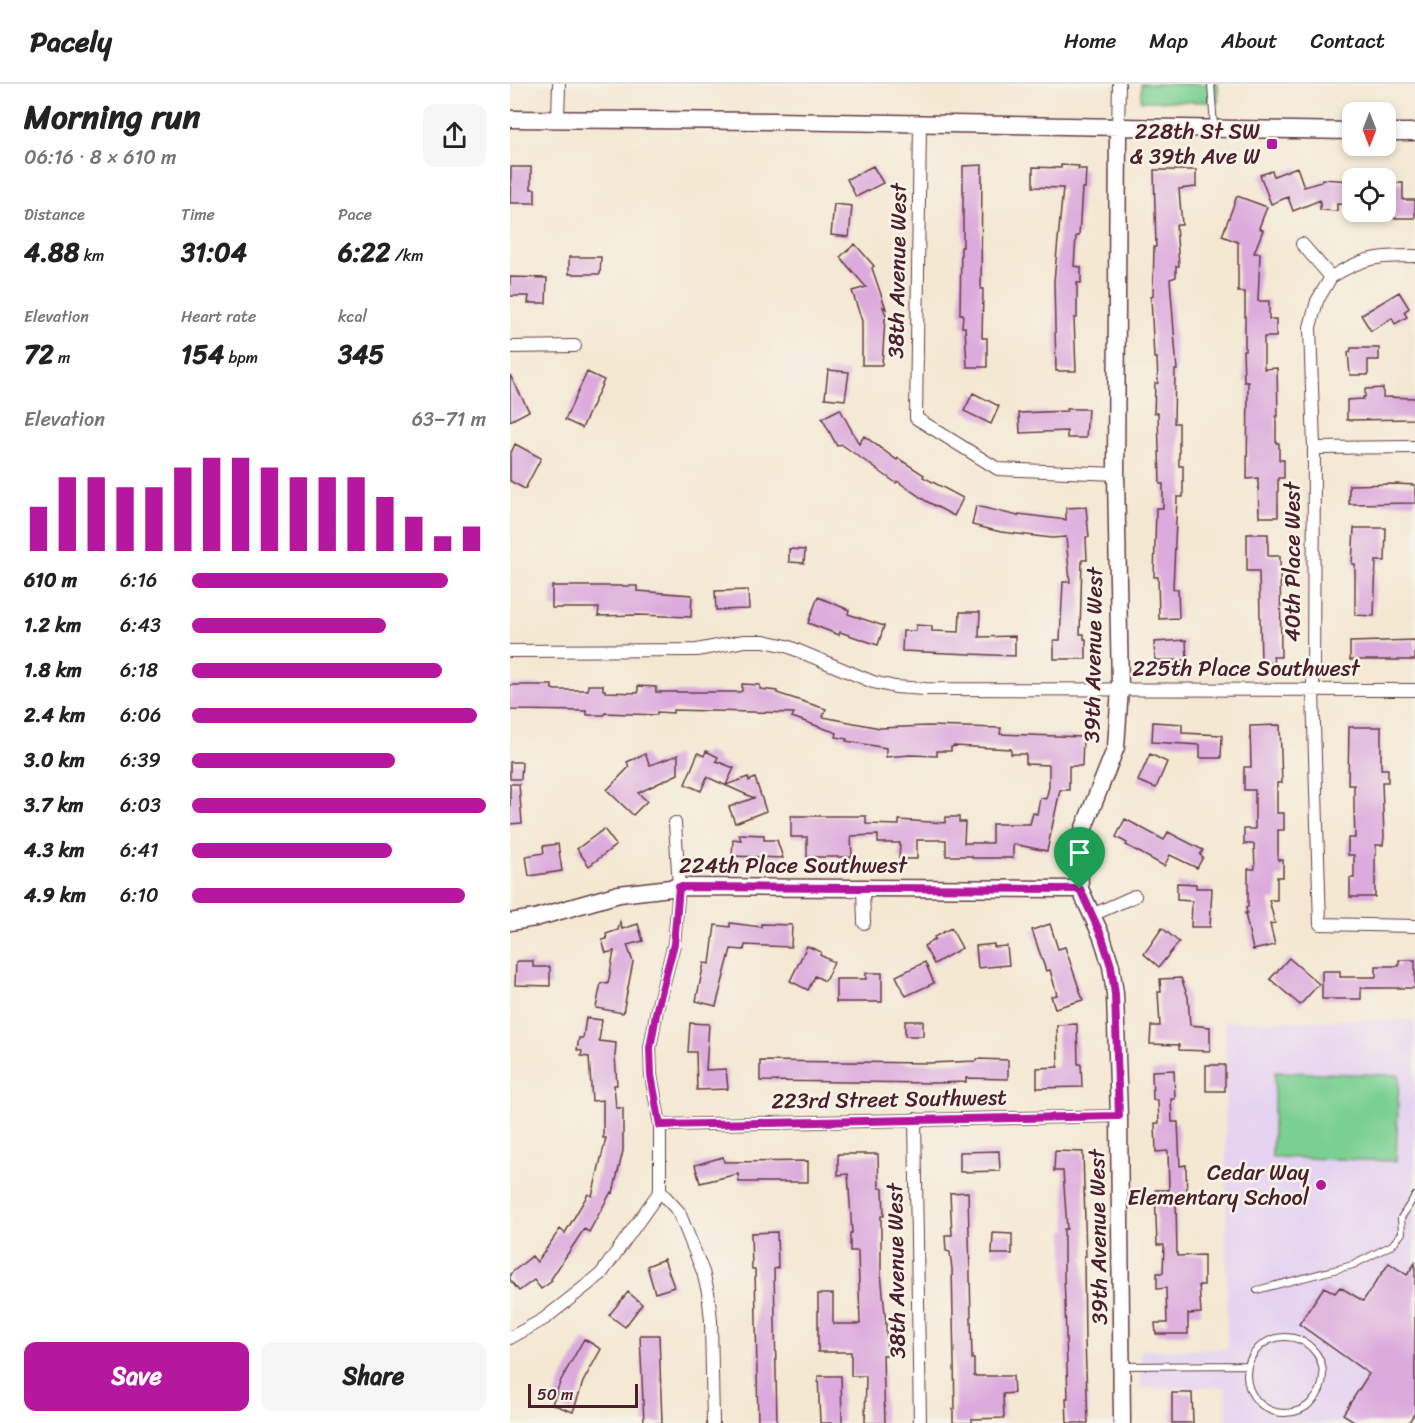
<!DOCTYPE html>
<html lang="en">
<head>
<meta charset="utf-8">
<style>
  body { margin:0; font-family:Sriracha,sans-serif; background:#f6f6f6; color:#222; height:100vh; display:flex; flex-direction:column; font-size:22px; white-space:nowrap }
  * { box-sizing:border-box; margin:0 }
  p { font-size:20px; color:#767676 }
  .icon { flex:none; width:33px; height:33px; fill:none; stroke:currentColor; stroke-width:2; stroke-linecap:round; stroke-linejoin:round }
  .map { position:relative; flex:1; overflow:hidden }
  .details { display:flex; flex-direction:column; background:#fff; width:510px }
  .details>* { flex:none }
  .needle { width:39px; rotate:180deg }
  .fabs { position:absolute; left:832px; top:18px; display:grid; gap:12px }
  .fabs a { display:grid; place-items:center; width:54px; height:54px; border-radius:12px; background:#fff; box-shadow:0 3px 9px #0003; font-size:30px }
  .scale { position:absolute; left:18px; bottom:15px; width:110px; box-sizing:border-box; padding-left:6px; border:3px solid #4a1f2b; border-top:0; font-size:16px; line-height:21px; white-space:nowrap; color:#4a1f2b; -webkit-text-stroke:4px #f7f3e8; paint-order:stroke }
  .pin { position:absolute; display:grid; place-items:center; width:51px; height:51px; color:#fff; margin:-62px -26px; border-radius:50% 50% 50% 0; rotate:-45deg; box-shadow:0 0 6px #0007 }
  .pin .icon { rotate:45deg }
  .round { display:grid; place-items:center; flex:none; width:63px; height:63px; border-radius:12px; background:#f6f6f6 }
  .summary { display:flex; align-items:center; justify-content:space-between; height:102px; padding:0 24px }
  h1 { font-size:33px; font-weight:700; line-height:45px }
  .figures { display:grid; grid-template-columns:repeat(3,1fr); gap:9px; height:102px; padding:6px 24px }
  .figures div { display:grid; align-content:center }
  .figures b { font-size:26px; font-weight:700 }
  .figures small { font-size:16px; font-weight:400 }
  .figures p { font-size:16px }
  .chart { height:168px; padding:12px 24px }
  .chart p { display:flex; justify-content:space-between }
  .chart svg { width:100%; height:108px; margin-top:6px; stroke:#b5179e; stroke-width:6 }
  .button { display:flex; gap:12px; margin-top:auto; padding:12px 24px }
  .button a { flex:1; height:69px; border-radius:12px; background:#b5179e; color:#fff; font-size:24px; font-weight:700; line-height:69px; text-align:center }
  .button a+a { background:#f6f6f6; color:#222 }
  ul { padding:0 24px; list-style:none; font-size:20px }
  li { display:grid; grid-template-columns:96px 72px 1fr; align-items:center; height:45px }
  li i { height:15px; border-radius:8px; background:#b5179e }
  header { display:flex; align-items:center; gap:36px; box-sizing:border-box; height:84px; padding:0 30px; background:#fff; border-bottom:2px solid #e0e0e0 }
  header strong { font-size:28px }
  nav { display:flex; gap:33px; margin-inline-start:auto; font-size:21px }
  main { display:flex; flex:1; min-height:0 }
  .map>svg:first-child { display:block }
  .built { fill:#e5d3f1 }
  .green { fill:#7ad093; stroke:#62785f; stroke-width:1.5 }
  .building { fill:#dcaadd }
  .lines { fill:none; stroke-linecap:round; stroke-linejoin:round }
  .lane-casing { stroke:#643d44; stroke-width:8 }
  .street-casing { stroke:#643d44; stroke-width:14 }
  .secondary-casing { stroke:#643d44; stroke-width:19 }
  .lane { stroke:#fff; stroke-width:6 }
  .street { stroke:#fff; stroke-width:12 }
  .secondary { stroke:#fff; stroke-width:16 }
  .route-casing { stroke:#fff; stroke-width:12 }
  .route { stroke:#b5179e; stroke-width:8 }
  .poi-dot { fill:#b5179e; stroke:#f7f3e8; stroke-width:2 }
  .labels { text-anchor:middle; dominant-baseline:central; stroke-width:5; stroke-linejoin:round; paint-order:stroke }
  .poi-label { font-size:22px; fill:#4a1f2b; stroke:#f7f3e8; text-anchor:end }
  .street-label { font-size:22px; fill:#4a1f2b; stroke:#f7f3e8 }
</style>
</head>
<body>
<header>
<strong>Pacely</strong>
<nav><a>Home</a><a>Map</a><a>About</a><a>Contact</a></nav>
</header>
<main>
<section class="details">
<div class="summary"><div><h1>Morning run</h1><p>06:16 · 8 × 610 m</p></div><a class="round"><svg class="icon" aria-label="share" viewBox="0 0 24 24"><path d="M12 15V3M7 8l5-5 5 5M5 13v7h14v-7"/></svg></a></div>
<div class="figures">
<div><p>Distance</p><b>4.88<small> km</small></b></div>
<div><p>Time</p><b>31:04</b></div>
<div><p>Pace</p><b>6:22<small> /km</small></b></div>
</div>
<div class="figures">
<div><p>Elevation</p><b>72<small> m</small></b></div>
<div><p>Heart rate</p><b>154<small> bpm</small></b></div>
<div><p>kcal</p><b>345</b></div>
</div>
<div class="chart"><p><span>Elevation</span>63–71 m</p>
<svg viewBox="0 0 160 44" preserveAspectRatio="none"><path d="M5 44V26M15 44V14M25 44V14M35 44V18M45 44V18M55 44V10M65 44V6M75 44V6M85 44V10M95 44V14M105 44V14M115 44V14M125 44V22M135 44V30M145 44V38M155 44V34"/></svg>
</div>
<ul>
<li><b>610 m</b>6:16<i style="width:87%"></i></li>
<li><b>1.2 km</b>6:43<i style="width:66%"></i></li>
<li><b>1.8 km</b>6:18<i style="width:85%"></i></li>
<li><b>2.4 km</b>6:06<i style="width:97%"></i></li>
<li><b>3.0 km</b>6:39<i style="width:69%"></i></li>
<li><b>3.7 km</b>6:03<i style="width:100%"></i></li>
<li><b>4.3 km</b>6:41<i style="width:68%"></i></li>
<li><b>4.9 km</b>6:10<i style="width:93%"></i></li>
</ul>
<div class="button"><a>Save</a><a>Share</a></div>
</section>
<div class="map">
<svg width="905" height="1339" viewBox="0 0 905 1339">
  <rect width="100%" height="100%" fill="#f7f3e8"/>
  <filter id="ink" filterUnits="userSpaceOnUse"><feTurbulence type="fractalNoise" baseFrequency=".0167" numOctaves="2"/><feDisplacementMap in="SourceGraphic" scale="12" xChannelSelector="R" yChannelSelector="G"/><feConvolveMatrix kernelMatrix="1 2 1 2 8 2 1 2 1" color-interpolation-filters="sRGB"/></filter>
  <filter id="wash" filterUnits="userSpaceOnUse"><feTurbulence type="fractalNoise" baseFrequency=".008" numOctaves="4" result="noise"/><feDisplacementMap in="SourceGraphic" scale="24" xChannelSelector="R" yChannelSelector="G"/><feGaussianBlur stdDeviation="1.35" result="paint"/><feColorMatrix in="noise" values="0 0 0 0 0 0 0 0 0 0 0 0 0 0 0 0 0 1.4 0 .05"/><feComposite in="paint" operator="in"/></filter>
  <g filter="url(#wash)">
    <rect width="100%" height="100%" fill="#f4e8d3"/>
    <path class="built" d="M905,936V1339H717L716,1303L631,1304V1266L717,1265L715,937Z"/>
    <path class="green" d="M631,0H708V18L631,17Z
      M765,988L889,991L886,1077L762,1073Z"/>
    <g id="blocks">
      <path class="building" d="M472,81L471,205H473L472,254H477V283H457L455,243H452L453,230H450L451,163H453V82Z
        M551,81L569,82L568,85H576L575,104H572L569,152H566L564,182L571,183V199H567V234H564L566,287H546L544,197L553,104L523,103V83L551,84Z
        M363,82L373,99L346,113L337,95Z
        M1,83H21V105H25V119H0Z
        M787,83L794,103L811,98L812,95L843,97V121L827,120V127L810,126V116L783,127L778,113L761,120L750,91L762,87L764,92Z
        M644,86H686V103L669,105L672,141H666L669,182H666V193L660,195L667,286H665L664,339H669V382H673V413H667L663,505H668L669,534L649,535L648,493H644L646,424H653V400H650L648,329H644L645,299H648L647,274H644L641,213L643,212L644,163H646Z
        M876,99H893V116H905V134H879L880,120H876Z
        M727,112L757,123L749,144L753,146L744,169H750L748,217H759V235H766V253H754V285L767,284L768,332H766V359H769V376H774V394H768V433H749L748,394L737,395L738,298H734L733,266H735V208H728V158L712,152Z
        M324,120L342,122L339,153L321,151Z
        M345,160L364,182L362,184L376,225L373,223L377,234L375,235L372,281H352V237L342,207L356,203L330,173Z
        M59,173H91L90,190H59Z
        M0,193L37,194L36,219H18L19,212H0Z
        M889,208L899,224L894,228L897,233L885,240L882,234L861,247L851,231Z
        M841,264H869V276H858V291H840L838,268H840Z
        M318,286L339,288L335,316L315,314Z
        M77,288L94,296L72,344L55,336Z
        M0,291L19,327L0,337Z
        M873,304V313L905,314V335L837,336V316L853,315V313H855V305Z
        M463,309L489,322L481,340L454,327Z
        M330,325L349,360L354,352L387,376L388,374L414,391L413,393L453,414L444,432L416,417L387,397L386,399L331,360L327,362L312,334Z
        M557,325H578L576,354H557V347L510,349L509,329L557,327Z
        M5,360L31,374L15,405L0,397V371Z
        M886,400L905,401V419L839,420V401Z
        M466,422L508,432L509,430L556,436V424L576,423L579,453H576L577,476H572L570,550H574V555H576V575H544V556H550L553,498H560L556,453L542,454L491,448L462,441Z
        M844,444H876L875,477H866L864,532L845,531V480H842Z
        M737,450H758V472H770L771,573H763L764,579L751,580L749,487H737Z
        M279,465L295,466L294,479L279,478Z
        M42,502H127V507L182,511L181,533L128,531L88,532L89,524H42Z
        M238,506L239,525L206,526L205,507Z
        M308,513L339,526L338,530L374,542L368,561L330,548L329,551L298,539Z
        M450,528H470L469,553L505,552V572L392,567L393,547H406V541L422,542V547L449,548Z
        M676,556L677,576H645L644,558Z
        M905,556V576H840V558Z
        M232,600L250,601V605L267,607V609L316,625L313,633L370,644L417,642L491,644L490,650L573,653L572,682H559V706H550L537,767L503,760V774H462V772H436V756H407V775H389L390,759H368V751L341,752L342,773H297V753H281V732H356V740L389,741V736L435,739L436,733H449V738H455L454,759H482V740H520L523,729L527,730L530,714L536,715L539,703V681L516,680V670H501V665L444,662L441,663V667H427V672L400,671L376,673V664L336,657L337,655L326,653L327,649L282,633L284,629L163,626V629L147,628V631L95,629L94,631H77V627L0,626V601H42V605L45,606H78V601H93V606H95V608L128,609V602L146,603V608H229L232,607Z
        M643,638L672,640V649L712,651L711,674H690V661L642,658Z
        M770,641L772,699H767V729H774V746H768V776H773V793H767V816H759L765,839L760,840L765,861L743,866L735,829H737L736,823H738V785H745L744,760H734V745H745V706H734V683H741L740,642Z
        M839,643H871V685H878V698H872L874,753L873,761H866V771H865V813H840V794H844V771H838V754H845L844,724V701H838Z
        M196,667L208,673L206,677L224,684L216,701L238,693L239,697L245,694L256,727L225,739L219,723L244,714L197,693L191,707L175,700L188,669L194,672Z
        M135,670L140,681L168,671V690L128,709L137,717L123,731L97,706L119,683L117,678Z
        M640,670L657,678L646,704L628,697Z
        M0,678H12L11,695H0Z
        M0,700H9L12,739L0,740Z
        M615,735L654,756L658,748L693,766L690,771L693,773L687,784L660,771L654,782L616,761L617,759L606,753Z
        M94,745L106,761L79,782L67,765Z
        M229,750L254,751V756H267L273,774L222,772L223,755L231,756Z
        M48,760L52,787L19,792L16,772L34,769L33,762Z
        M667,799L686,800V804H702L700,843H681L682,817L667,816Z
        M110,838L112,845L128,840L133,857L117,861L123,878L113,929L86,924L91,899L98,900L104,867L96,869L92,856L97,855L96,850L108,846Z
        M220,839L251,843V840L282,841L281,863L235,861L234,866L221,865L206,922L186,917L194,879L200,880L205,841L220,843Z
        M540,840L548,865L555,863L573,916L545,924L541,912L547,911L540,886L536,887L522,846Z
        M441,844L452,864L424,880L414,862L425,855L424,853Z
        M652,844L669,858L649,883L634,870Z
        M484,860V863L497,862L499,881L468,884L466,862Z
        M297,862L311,868L310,871L324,878L315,897L305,892L298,906L280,897Z
        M779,874L809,900L790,921L760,895Z
        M889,876H905V904H851V915H812V887H830V893H866V882H889Z
        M9,877H23V883H40V902L5,901L6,878Z
        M415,878L424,899L396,912L386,892Z
        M356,889H372V918H326V895H356Z
        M671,894L678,913L680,941L700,943V967L669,966V961L640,960L641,942H650L648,908H651L650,895Z
        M76,934L92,936L89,957L106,959L105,972L107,1001H104L106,1024H113V1067L103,1109L101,1108L79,1148L74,1145L41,1195L42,1197L31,1205L24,1196L9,1207L0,1196V1190L22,1172L27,1178L50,1145L55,1149L78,1110L82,1112L96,1054H93V1016L82,1017L79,973L71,972L72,967L67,966L69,954H73Z
        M395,937H413V952H395Z
        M180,939L199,940L196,986L216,985L218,1005L187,1006L186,968H178Z
        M567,940L568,980H571L572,1003L527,1004V984L548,983L547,941Z
        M467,975L498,976V995L456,994V998L427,999L250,997V977L419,979L467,977Z
        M696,981H715V1007H696Z
        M664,986L665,1015H661L662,1038H668L670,1082L676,1081L677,1116L666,1117L667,1172L694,1171V1201H689L691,1229L678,1230V1250H646L645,1239H657L656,1204L647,1205V1189H653L654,1161H647L645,1106H659L658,1067L646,1068L645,1039H649L648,1016H643L642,987Z
        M489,1067L490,1087L450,1088V1068Z
        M545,1067L573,1068L576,1172H574L575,1257L578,1339H557L556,1314H558L554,1189V1145H557L553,1087H544Z
        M328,1070H368L369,1104H373L374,1132H371V1189L376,1239L377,1271H373L375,1339H355L356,1292H341V1268H308V1210H323V1240H350L348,1167H340V1149H342L338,1090L328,1091Z
        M213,1073L214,1078L298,1077V1098H229L228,1090L190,1099L185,1081Z
        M458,1108L462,1275H464V1292H503L504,1309L493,1310L494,1334L462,1335V1339H443V1325H445L442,1185L440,1168L436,1167L435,1151H442L440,1109Z
        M267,1148L268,1184L264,1185L267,1339H248L245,1185H242L241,1149Z
        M483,1149L502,1150V1170H482Z
        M154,1175L164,1203L145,1209L137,1182Z
        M879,1179L897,1191L905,1179V1329L898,1339H847L833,1330L859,1290L789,1240L814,1203L825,1209L830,1203L853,1217Z
        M118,1208L132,1220L115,1243L99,1231Z
        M130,1251H149L152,1339H134Z
        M74,1255L91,1265L73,1298L63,1328L42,1320L51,1296Z
        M308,1292H331L332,1339H310Z
        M662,1309H682L683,1339H662Z"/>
    </g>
  </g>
  <g filter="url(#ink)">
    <use href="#blocks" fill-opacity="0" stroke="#643d44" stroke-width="1.5"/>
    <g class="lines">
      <g class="lane-casing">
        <path id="lane" d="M701,0L704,44
          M747,1206L843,1181L882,1161L892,1149L891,1134L905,1112
          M737 1291a38 38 0 1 1 76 0a38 38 0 1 1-76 0Z
          M612,1282L737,1281"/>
      </g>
      <g class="street-casing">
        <path id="street" d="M48,35L49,0
          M410,41L406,334L488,385L606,390
          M608,43L609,0
          M792,160L821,193C854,173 867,172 905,172
          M821,193L807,217L800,243L804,364L803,607L810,840L905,842
          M0,263L65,262
          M804,364L905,363
          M0,567L187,566L234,557H254L277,562L363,598L385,603L415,605L905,606
          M165,739L169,803L164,860L147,925L140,964L141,991L150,1041V1107L169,1128L193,1188L198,1208L201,1237L203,1339
          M353,804L354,839
          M582,831L625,812
          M405,1035L410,1339
          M150,1041L609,1032
          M0,1254L34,1235L91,1190L150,1107"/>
      </g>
      <g class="secondary-casing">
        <path id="secondary" d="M0,35L262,37L843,47
          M608,43L606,390L610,604L606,663L573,746L569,774L570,805L592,853L601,882L605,910L609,1032L612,1339
          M876,48H905
          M0,838L25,834L109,810L169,803L570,805"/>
      </g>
      <use href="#lane" class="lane"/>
      <use href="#street" class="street"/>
      <use href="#secondary" class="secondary"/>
    </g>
  </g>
  <g class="lines" filter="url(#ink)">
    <g class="route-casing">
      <path id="route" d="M169,803L570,805L592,853L601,882L605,910L609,1032L150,1041L141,991L140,964L147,925L164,860Z"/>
    </g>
    <use href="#route" class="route"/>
  </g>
  <g class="poi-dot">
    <rect x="756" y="54" width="12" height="12" rx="3"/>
    <circle cx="811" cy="1101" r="6"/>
  </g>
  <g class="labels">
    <g class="poi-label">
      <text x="750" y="47">228th St SW<tspan x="750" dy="25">&amp; 39th Ave W</tspan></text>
      <text x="799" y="1088">Cedar Way<tspan x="799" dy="25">Elementary School</tspan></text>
    </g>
    <g class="street-label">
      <text transform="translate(387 187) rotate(-89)">38th Avenue West</text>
      <text transform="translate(782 478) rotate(-90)">40th Place West</text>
      <text transform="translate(583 571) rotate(-89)">39th Avenue West</text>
      <text x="736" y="584">225th Place Southwest</text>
      <text x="283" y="781">224th Place Southwest</text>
      <text transform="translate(379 1015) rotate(-1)">223rd Street Southwest</text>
      <text transform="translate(588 1153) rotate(-91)">39th Avenue West</text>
      <text transform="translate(386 1187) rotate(-91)">38th Avenue West</text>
    </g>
  </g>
</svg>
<div class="fabs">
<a><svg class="needle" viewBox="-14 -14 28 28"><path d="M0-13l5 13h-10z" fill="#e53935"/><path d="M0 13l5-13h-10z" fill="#767676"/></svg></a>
<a><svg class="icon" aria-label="locate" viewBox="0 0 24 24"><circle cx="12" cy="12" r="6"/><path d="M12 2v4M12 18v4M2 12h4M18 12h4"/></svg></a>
</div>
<div class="scale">50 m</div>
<div class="pin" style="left:570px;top:805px;background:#1e9e55"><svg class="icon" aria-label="arrive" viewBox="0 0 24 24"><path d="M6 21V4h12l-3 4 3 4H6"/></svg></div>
</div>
</main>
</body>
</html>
